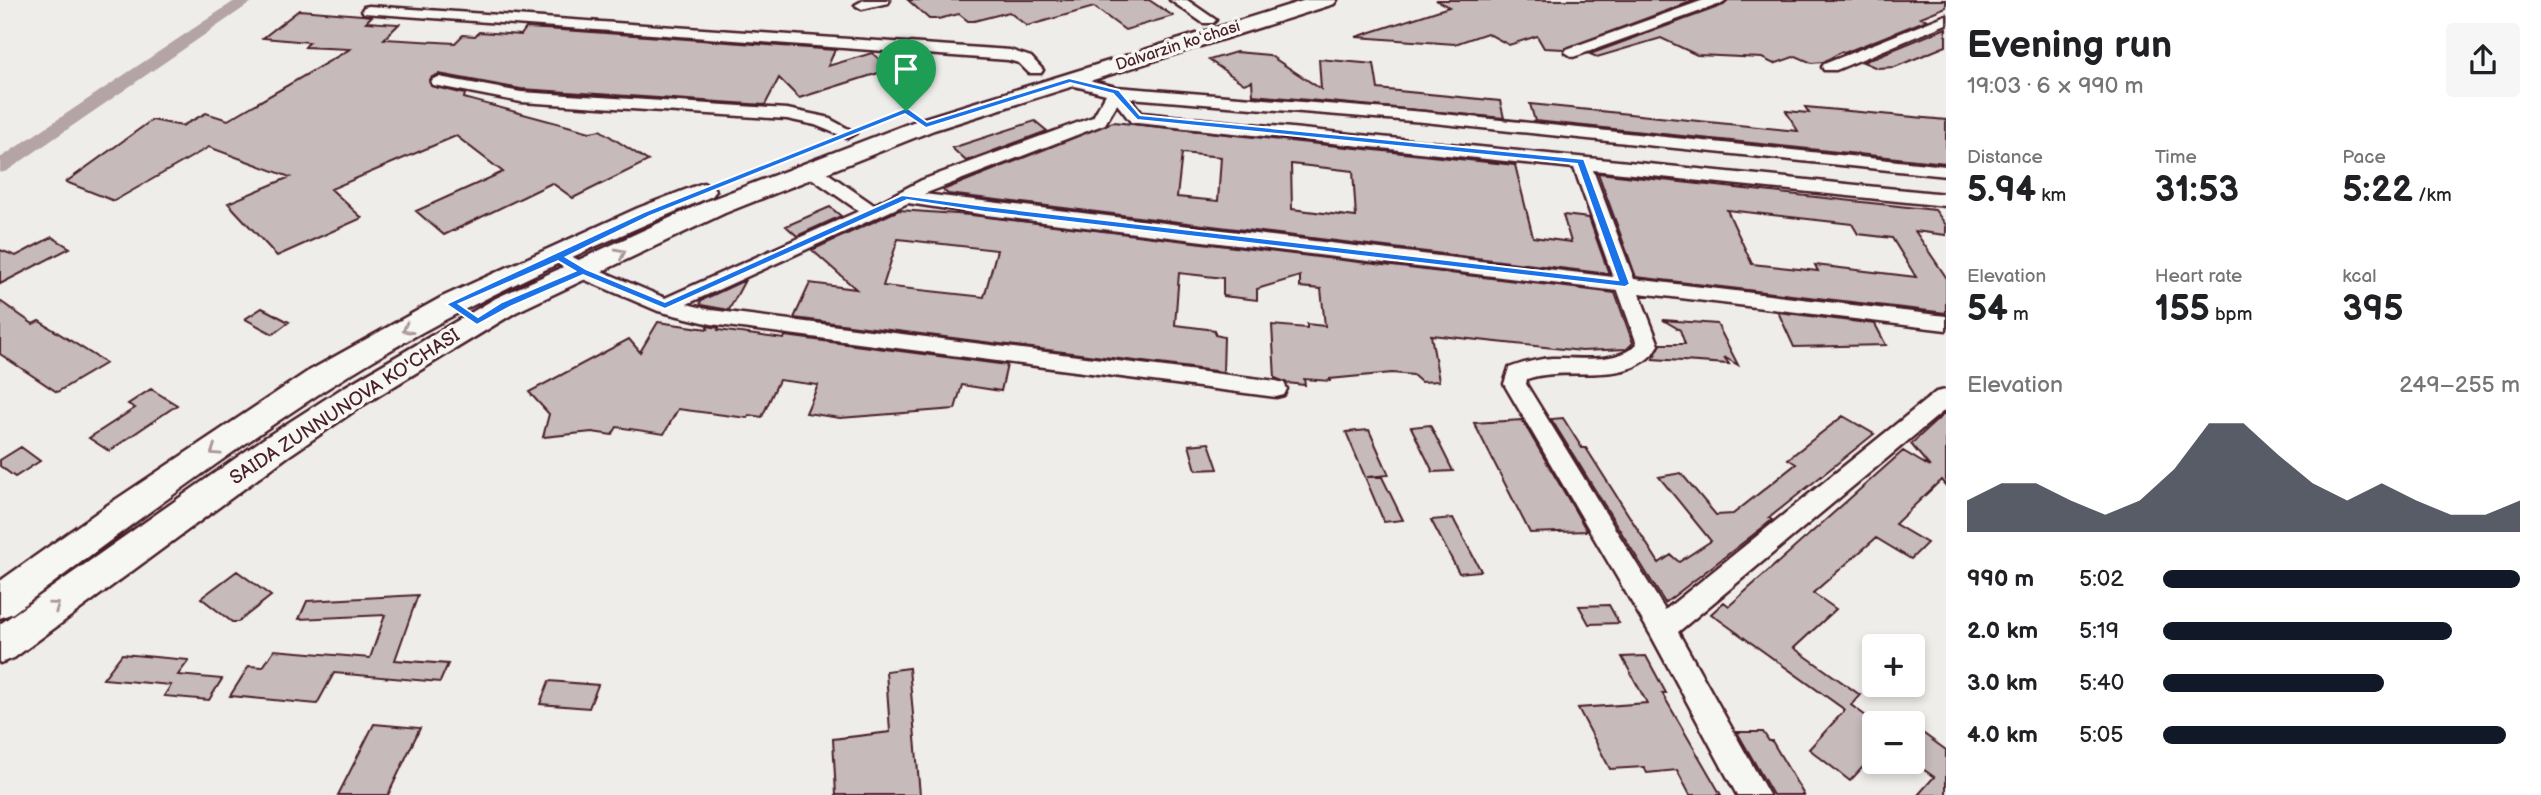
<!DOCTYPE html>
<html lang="en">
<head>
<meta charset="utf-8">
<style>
  body { margin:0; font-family:"Balsamiq Sans",sans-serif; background:#f6f6f6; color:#202124; height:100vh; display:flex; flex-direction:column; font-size:26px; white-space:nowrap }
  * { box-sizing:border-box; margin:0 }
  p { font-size:23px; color:#757577 }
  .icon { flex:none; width:38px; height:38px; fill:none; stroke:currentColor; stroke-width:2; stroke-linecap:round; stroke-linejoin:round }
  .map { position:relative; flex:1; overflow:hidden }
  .sheet { display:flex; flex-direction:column; background:#fff; width:595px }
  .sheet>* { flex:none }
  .tools { position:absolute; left:1862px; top:634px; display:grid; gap:14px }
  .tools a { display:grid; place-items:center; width:63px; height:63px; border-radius:7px; background:#fff; box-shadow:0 4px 10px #0003; font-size:35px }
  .pin { position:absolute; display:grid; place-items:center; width:60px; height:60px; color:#fff; margin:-72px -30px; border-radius:50% 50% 50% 0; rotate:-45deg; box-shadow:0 0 7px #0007 }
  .pin .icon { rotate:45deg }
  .round { display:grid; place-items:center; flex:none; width:74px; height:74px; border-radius:7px; background:#f6f6f6 }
  .headline { display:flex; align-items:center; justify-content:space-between; height:119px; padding:0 21px }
  h1 { font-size:38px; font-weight:700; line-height:52px }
  .stats { display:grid; grid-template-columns:repeat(3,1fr); gap:10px; height:119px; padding:7px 21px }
  .stats div { display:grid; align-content:center }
  .stats b { font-size:35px; font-weight:700 }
  .stats small { font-size:19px; font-weight:400 }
  .stats p { font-size:19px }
  .chart { height:196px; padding:14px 21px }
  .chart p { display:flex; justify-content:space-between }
  .chart svg { width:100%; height:126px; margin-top:7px; fill:#111827; opacity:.7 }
  ul { padding:0 21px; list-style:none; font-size:23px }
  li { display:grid; grid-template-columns:112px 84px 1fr; align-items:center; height:52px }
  li i { height:18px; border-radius:9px; background:#111827 }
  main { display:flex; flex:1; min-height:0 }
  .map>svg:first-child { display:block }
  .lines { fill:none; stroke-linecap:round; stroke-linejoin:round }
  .canal { fill:#b4a4a5; fill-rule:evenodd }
  .building { fill:#c6babb; stroke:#4a1f2b; stroke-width:2; fill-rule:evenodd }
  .minor-casing { stroke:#4a1f2b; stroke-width:5 }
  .secondary-casing { stroke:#4a1f2b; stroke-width:5 }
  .minor { fill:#f6f6f2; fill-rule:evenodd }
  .secondary { fill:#f6f6f2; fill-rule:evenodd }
  .oneway { stroke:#a99598 }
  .route { fill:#1a73e8; stroke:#fff; stroke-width:2; fill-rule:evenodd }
  .labels { text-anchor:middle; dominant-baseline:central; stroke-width:7; stroke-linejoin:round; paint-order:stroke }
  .far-street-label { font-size:16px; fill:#4a1f2b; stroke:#f6f6f2 }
  .street-label { font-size:19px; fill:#4a1f2b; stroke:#f6f6f2 }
</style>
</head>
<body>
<main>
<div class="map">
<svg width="1946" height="795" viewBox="0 0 1946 795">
  <rect width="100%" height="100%" fill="#efedea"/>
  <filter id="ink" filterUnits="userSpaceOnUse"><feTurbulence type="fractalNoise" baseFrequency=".0143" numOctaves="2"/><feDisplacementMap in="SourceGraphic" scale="14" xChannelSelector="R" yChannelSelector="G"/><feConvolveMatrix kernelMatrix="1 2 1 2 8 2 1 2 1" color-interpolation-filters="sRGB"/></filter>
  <g filter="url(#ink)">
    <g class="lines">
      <path class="canal" d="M236,0H255L7,171L0,173V158Z"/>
    </g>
    <path class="building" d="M908,0H1149L1173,16L1125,30L1094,7L1027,26L1009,12L974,21H968L959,14L938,19H929Z
      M1436,0H1696L1564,49L1544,48L1537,36L1509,45L1487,33L1455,44L1356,37L1449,7Z
      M1728,0H1946V7L1921,17L1927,20L1844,53L1841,52L1823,62L1812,63L1796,56L1774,64L1762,58L1697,55L1661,38L1597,57L1590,54L1724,5Z
      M299,10L362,15L372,16L366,22L399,24L384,39L455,43L463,35L475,36L479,32L521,35L526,28L578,31L835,50L828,66L872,53L891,69L799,98L779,78L765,105L521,89L439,74L432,77L429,81L431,86L465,94L464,98L590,132L600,130L648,161L573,198L552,183L444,235L416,211L503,172L456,136L331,189L362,218L277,256L228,203L290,177L209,147L114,201L66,182L152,120L182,126L206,113L228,120L350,49L305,47L309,42L263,38Z
      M1946,28V46L1895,67L1877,68L1863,62Z
      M1236,52L1269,55L1321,89L1319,59L1374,64L1378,89L1500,101L1504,118L1253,95L1252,81L1244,84L1209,60Z
      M1530,104L1798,131L1786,111L1809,113L1805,107L1946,120V163L1535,121Z
      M1035,121L1047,131L966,161L952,148Z
      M1113,122L1515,165L1533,237L1571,242L1563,215L1589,218L1609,274L948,194L943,190ZM1182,153L1221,157L1218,201L1177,197ZM1291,164L1353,171L1356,217L1292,209Z
      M1598,173L1935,210L1946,225V235L1915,231L1946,277V313L1636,277ZM1727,210L1852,224L1858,234L1892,238L1916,277L1815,265L1818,271L1752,264Z
      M830,207L841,216L797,236L786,226Z
      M899,210L971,215L1615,293L1633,343L1627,349L1582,351L1431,335L1439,381L1421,382L1413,375L1392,373L1330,379V381L1304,379L1305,385L1287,383L1275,378L1272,325L1307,328V324L1325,326L1321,289L1300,287V276L1257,289V300L1223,296V278L1179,273L1175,325L1215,330V335L1224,337L1223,372L794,318L810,283L856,289L812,250ZM898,239L997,250L984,297L883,286Z
      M52,237L70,248L0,284V250L16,256Z
      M745,280L729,310L701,305L700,301Z
      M0,301L33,324L39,321L106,363L57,392L0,354Z
      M262,308L289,322L273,334L245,319Z
      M1778,312L1875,324L1886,345L1794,347Z
      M1663,320L1717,324L1738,365L1724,357L1729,364L1653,359L1661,344H1685L1680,330Z
      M658,322L708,329L707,326L719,328L718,330L784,339L785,336L1007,365L1001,391L962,385L955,409L840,418L806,413L818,385L779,380L762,417L749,415L747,418L678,409L664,434L617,427L612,435L592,432L543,437L549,414L529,392L629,339L640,352Z
      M151,389L177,405L109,451L89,438L135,408L128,404Z
      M1946,412V486L1941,480L1895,524L1927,543L1911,559L1876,538L1813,593L1836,609L1794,648L1860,695L1851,705L1874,722V755L1850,781L1809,749L1845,710L1711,614L1724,602L1729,606L1903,451L1930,467L1911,444Z
      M1843,416L1874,434L1769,518L1772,520L1762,528L1665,603L1551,419L1563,418L1582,448H1586L1659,563L1671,555L1679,562L1711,541L1659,477L1681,473L1716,515L1733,514L1796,464L1788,459Z
      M1522,420L1587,531L1530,533L1474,423Z
      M1430,425L1453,471L1433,472L1411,427Z
      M1369,430L1389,475L1367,477H1382L1403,520L1384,522L1346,432Z
      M1209,443L1218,469L1196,470L1189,445Z
      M21,447L40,461L15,477L0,466V460Z
      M1453,518L1456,524L1481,571L1459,573L1431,520Z
      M237,571L271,596L238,622H232L201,598Z
      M418,595L395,660L448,664L440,682L334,673L317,704L230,696L249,666L263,667L274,650L370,658L385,615L299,619L307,601Z
      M1609,605L1619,623L1589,624L1579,606Z
      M122,654L189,660L178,675L222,679L209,700L164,696L171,685L103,679Z
      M1646,656L1666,693H1662L1721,795H1690L1677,770L1647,773L1644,767L1610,769L1578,708L1647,703L1622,657Z
      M909,668L920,795H836L833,739L890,732L886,671Z
      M549,681L598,685L589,708L540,704Z
      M374,724L420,728L388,795H338Z
      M1913,726L1946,750V795H1918L1934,777L1913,762Z
      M1737,732H1763L1769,741H1772L1804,795H1773Z"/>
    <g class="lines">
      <g class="minor-casing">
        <path id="minor" d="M890,0L888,3L862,9L855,5L864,0Z
          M1170,0H1187L1216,20L1213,23H1203Z
          M1704,0H1725L1723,3L1579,55L1573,57L1565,52L1567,49Z
          M369,6L1010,50L1031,57L1043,70L1041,73H1029L1019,63L1008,60L364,13L362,10L364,7Z
          M1946,15V24L1836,70H1824L1822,67L1824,64Z
          M1069,75L1116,87L1424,112L1946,166V176L1424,122L1130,98L1142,113L1946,194V206L1593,170L1634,279L1946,316V330L1639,293L1659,345C1632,390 1568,364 1527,379L1526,384L1665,610L1936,392L1946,390V409L1678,632L1769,795H1737L1652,637L1504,384L1509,368C1523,363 1537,359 1552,358C1579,357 1616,365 1637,344L1618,291L986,215L908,203L687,304L711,310L1276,381L1284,383L1287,389L1284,395L1276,397L711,324L658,311L576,276L548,257L551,253H565L590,266L665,298L859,211L804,173L801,169L804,165H816L874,205L922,180L1093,117L1106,94L1063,83L1061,80ZM1117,104L1131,122L1137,123L1574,168L1613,277L924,194L1105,124Z
          M439,77L521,92L787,109L826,117L856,133L847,138L815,125L787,119L521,102L433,85L431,82L433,79Z"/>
      </g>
      <g class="secondary-casing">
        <path id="secondary" d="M1306,0H1337L1334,4L934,130L725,213L516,312L363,405L287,457L14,658L0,663V624L263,439L341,389L496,298L707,201L918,120Z
          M703,183L712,186L716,191L712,196C581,251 448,311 328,388C220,458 116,536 13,613L0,618V581L109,504L307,372L442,297L638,208Z"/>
      </g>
      <use href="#minor" class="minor"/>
      <use href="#secondary" class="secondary"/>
    </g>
    <defs><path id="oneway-chevron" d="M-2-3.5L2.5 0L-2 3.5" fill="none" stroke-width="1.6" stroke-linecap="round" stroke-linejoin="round" transform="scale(1.75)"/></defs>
    <g class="oneway">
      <use href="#oneway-chevron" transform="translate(621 253) rotate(-26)"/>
      <use href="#oneway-chevron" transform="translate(407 329) rotate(150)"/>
      <use href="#oneway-chevron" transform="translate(215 451) rotate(146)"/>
      <use href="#oneway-chevron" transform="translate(55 606) rotate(-36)"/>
    </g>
  </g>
  <path class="route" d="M1069,78L1119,90L1140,115L1584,159L1630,284L1625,287L985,212L907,200L665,309L583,275L510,307L477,325L446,304L644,212L903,109H909L927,122ZM1070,83L1113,94L1137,120L1577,164L1618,280L985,206L902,195L665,302L586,269L566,257L650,216L905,114L926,128ZM558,261L575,271L502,302L478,317L459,304Z"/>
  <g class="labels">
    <g class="far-street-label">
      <text transform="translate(1178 46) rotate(-18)">Dalvarzin koʻchasi</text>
    </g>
    <g class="street-label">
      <text transform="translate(345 407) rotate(-33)">SAIDA ZUNNUNOVA KO'CHASI</text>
    </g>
  </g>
</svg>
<div class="tools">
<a>+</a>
<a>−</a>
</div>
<div class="pin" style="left:906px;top:111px;background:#1e9e55"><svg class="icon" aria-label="arrive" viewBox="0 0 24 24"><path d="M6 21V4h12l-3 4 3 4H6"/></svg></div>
</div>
<section class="sheet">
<div class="headline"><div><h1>Evening run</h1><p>19:03 · 6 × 990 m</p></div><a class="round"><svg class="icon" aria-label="share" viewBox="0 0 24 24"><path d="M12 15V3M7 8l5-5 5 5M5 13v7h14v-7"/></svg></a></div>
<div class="stats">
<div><p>Distance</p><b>5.94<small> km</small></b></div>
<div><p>Time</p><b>31:53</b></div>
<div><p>Pace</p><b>5:22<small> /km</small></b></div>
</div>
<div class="stats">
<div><p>Elevation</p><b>54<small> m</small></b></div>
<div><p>Heart rate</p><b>155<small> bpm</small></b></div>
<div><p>kcal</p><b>395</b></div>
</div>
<div class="chart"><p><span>Elevation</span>249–255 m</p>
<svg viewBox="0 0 160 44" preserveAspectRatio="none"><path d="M0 44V33L10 27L20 27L30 33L40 38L50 33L60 22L70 6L80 6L90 17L100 27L110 33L120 27L130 33L140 38L150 38L160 33V44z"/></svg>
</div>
<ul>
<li><b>990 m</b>5:02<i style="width:100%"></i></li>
<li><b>2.0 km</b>5:19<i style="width:81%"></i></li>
<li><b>3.0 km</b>5:40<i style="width:62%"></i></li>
<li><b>4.0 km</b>5:05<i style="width:96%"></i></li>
</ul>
</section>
</main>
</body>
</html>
